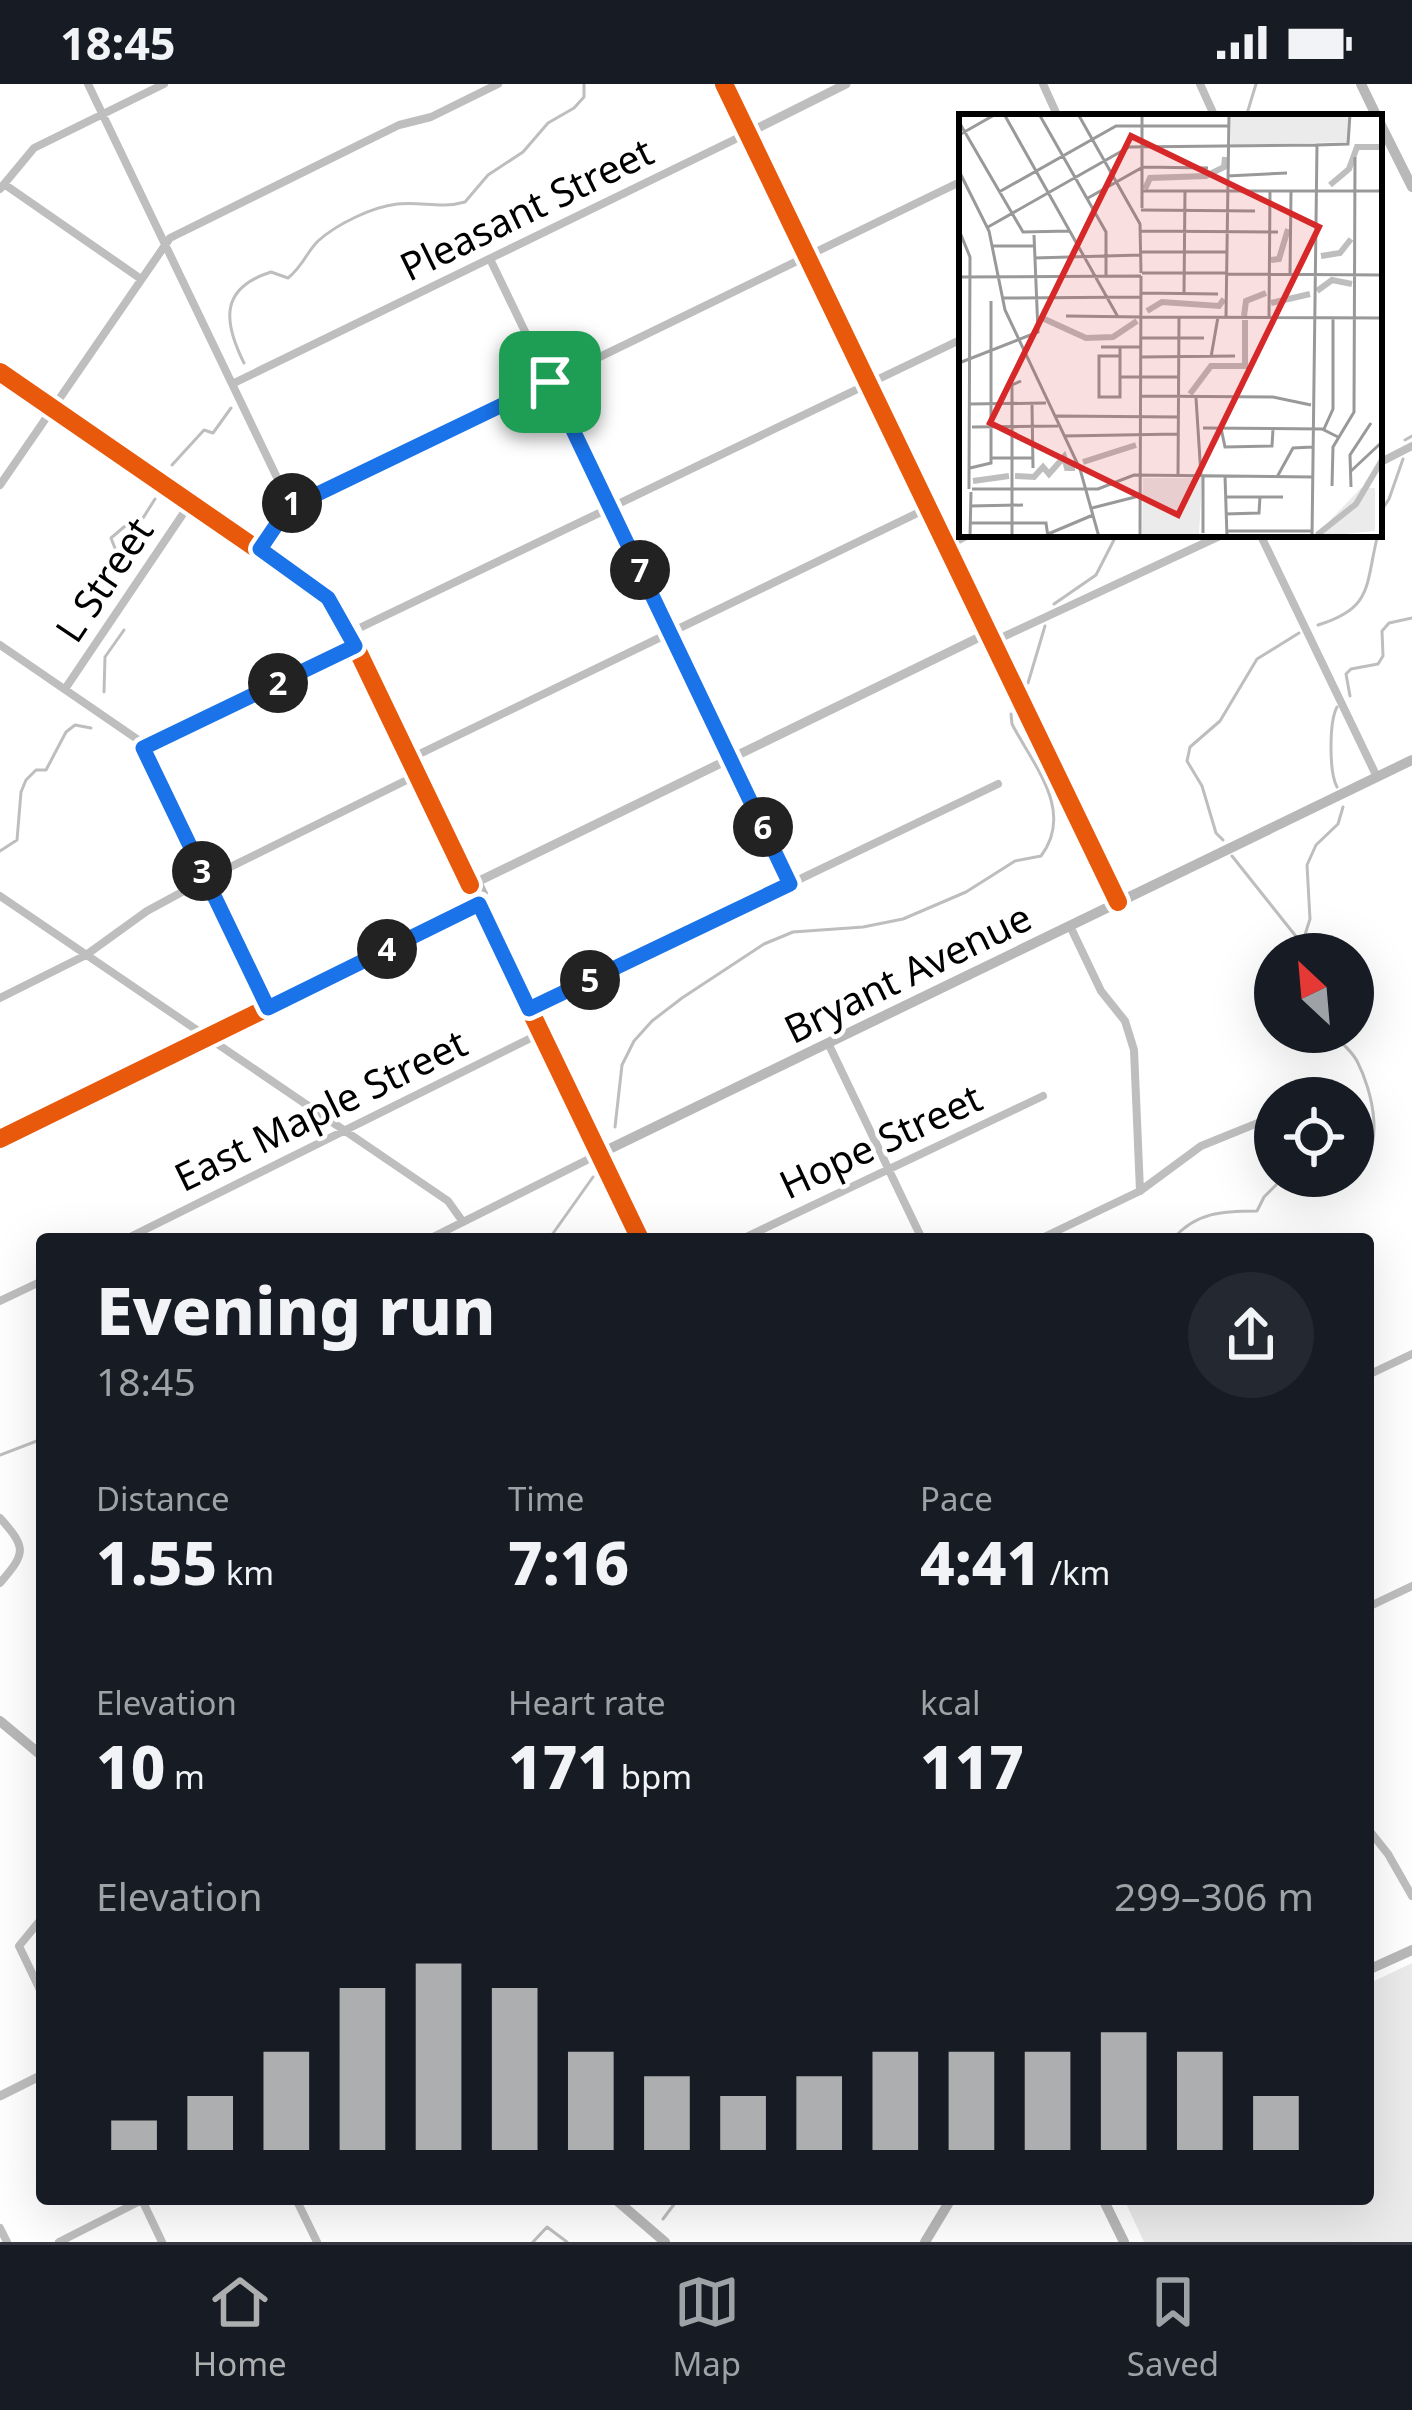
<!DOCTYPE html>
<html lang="en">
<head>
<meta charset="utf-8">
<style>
  body { margin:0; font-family:"Noto Sans",sans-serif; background:#242831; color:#f1f3f6; height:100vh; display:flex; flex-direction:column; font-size:45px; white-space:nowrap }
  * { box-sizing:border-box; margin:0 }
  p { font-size:39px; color:#9ea1a6 }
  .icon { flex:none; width:66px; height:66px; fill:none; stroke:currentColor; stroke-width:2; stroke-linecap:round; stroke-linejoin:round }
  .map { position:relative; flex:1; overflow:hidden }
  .panel { position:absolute; left:36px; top:1149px; width:1338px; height:972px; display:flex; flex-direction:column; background:#171b24; border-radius:12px; box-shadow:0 12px 48px #0002 }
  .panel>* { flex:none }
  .needle { width:78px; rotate:334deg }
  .controls { position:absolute; left:1254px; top:849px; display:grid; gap:24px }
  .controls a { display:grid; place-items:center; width:120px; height:120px; border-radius:50%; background:#171b24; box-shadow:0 12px 48px #0002; font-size:60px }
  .pin { position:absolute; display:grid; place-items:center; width:102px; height:102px; color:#fff; margin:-51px; border-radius:24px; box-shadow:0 6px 18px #0006 }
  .km { position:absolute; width:60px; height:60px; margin:-30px; border-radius:50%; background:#222; color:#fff; font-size:33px; line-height:60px; text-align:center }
  .round { display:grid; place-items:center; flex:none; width:126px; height:126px; border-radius:63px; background:#242831 }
  .overview { display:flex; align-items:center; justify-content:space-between; height:204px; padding:0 60px }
  h1 { font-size:66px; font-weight:800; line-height:90px }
  .stats { display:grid; grid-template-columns:repeat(3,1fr); gap:18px; height:204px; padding:12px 60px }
  .stats div { display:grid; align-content:center }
  .stats b { font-size:60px; font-weight:800 }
  .stats small { font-size:33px; font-weight:400 }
  .stats p { font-size:33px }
  .chart { height:336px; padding:24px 60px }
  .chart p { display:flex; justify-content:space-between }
  .chart svg { width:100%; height:216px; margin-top:12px; stroke:#adaeaf; stroke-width:6 }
  .status { display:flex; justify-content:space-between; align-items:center; height:84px; padding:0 60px; background:#171b24; direction:ltr }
  .status svg { height:33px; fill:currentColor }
  .menu { display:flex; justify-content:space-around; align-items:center; height:168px; border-top:3px solid #363941; background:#171b24; font-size:33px; color:#9ea1a6 }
  .menu a { display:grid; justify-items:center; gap:6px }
  .menu .selected { color:#adaeaf }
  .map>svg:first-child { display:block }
  .green { fill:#ebebeb }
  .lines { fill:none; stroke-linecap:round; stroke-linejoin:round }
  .stream { stroke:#bebebe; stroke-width:3 }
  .minor { stroke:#bebebe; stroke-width:8 }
  .tertiary { stroke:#bebebe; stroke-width:9 }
  .secondary { stroke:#b8b8b8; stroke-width:10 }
  .cycleway-casing { stroke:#fff; stroke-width:26 }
  .cycleway { stroke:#e8590c; stroke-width:18 }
  .route-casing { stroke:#fff; stroke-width:24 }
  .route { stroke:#1a73e8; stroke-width:15 }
  .labels { text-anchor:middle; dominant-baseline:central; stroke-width:9; stroke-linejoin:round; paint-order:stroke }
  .street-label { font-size:39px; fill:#000; stroke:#fff }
  .inset-river { fill:none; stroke:#bebebe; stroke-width:6 }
  .inset-road { fill:none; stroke:#999; stroke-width:3 }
  .view { fill:#d62828; fill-opacity:0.15; stroke:#d62828; stroke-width:6 }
  .inset-edge { fill:none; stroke:#000; stroke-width:6 }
</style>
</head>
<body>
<div class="status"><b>18:45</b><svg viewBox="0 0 49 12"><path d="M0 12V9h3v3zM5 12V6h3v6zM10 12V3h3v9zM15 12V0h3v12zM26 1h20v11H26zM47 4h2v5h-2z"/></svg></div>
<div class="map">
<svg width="1412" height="2158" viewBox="0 0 1412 2158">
  <rect width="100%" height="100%" fill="#fff"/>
  <path class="green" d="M1412,1879V2158H1144L1124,2115H1368V1900Z"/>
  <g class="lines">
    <path class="stream" d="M1246,33L1256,0
      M244,279C223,237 220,204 271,188L288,194C303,182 306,169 318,157C337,140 372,123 397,120C421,117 441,125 465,118L488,91L523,68L548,39L574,24L584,13V0
      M1405,356L1412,352
      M172,381L204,346L213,349L231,324
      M1379,430L1389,415L1403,375
      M120,477L111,454L131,437L143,434L155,415
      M1054,520L1096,491L1117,450
      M1318,541C1374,524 1365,501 1378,450
      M1028,599L1045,542
      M104,608L105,573L124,546
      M1350,612L1346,590L1351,585L1378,580L1383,572L1382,547L1389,539L1412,534
      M1337,703C1329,688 1329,638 1337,623
      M1223,756L1216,749L1202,702L1187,677L1190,663L1220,637L1257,575L1299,549
      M0,767L17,756L21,708L26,696L36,686H46L66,648L75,641L91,644
      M1232,772L1310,870
      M1302,860L1310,835L1307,781L1316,761L1338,740L1343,723
      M1329,948C1339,956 1351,966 1357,977C1372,1006 1388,1067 1353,1087
      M615,1043L622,981L634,957L652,937L682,914L764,860L793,848L863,843L903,835L966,808L1015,777L1041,772C1075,727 1033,681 1012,640L1011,630
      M549,1155L593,1093
      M1173,1155C1196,1128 1223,1127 1257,1127L1264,1113L1285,1092
      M0,1371L42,1355
      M663,2135L678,2115
      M533,2158L547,2143L567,2158"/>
    <path class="minor" d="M88,0L283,406C289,430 272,446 260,465
      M1043,0L1058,33
      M1200,0L1215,33
      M4,100L141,195
      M0,105L34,64L164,0
      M490,175L791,799
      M232,300L748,49
      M1379,379L1412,362
      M0,401L170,154L399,41L431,33L498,0
      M286,419L303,417L962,97
      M1260,450L1377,693
      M947,462L970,450
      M349,549L962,255
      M992,558L1224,450
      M0,561L137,655L268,924
      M65,605L191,418
      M143,664L355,562
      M409,675L928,424
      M0,812L448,1117L463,1138
      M1070,842L1101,907L1125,937L1134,966L1140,1107
      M0,914L86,871L147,827L206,795L417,691
      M529,925L998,700
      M828,959L922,1155
      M126,1155L541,949
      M429,1155L599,1070
      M742,1155L1043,1012
      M1040,1155L1140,1107L1201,1062L1275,1032
      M0,1217L42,1197
      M1368,1291L1412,1270
      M0,1434C27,1464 26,1469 0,1499
      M1368,1523L1412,1502
      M1368,1745L1388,1770L1412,1812
      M42,1834L19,1862L42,1910
      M296,2115L317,2158
      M142,2116L162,2158
      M0,2144L7,2158
      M59,2158L144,2115"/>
    <path class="tertiary" d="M724,0L1118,818
      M748,49L846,0
      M477,798L988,549
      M0,2012L42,1991"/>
    <path class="secondary" d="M1361,0L1377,33
      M1379,37L1412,103
      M0,288L328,514L340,530L470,801
      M479,820L483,810L477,798L470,801L471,812L479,820L640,1155
      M0,1055L479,820
      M599,1070L1412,676
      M0,1637L42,1672
      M1368,1886L1412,1866
      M615,2115L665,2158
      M1103,2115L1124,2158
      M925,2158L951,2115"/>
    <g class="cycleway-casing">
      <path id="cycleway" d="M724,0L1118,818
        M0,288L328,514L340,530L470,801
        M0,1055L479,820L640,1155"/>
    </g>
    <use href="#cycleway" class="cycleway"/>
  </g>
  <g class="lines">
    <g class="route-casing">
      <path id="route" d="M550,298L790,800L529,925L479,820L268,924L143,664L355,562L328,514L260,465L281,434L286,419L303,417Z"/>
    </g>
    <use href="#route" class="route"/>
  </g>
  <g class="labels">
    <g class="street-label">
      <text transform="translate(526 124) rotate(-26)">Pleasant Street</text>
      <text transform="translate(103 495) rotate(-56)">L Street</text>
      <text transform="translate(907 888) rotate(-26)">Bryant Avenue</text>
      <text transform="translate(320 1025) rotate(-26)">East Maple Street</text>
      <text transform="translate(880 1056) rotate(-25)">Hope Street</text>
    </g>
  </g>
  <g transform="translate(959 30)">
    <rect width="423" height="423" fill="#fff"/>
    <path d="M271,0L389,2V28L272,31ZM184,364H243L240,420H183ZM402,374H416V417L355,423Z" fill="#ebebeb"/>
    <path class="inset-river" d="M371,71L390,55L398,33H423M186,75L191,64L247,62L265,53L266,43M362,142L381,139L392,125M312,146L320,145L329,115M358,177L373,166L393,170M312,189L351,180M188,197L203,188L260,192L265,185M285,202L287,187L307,179M81,203L127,224L154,223L178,207M231,280L252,252H286V206M124,348L177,331M56,362L75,363L84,353L90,360L105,343L108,354H116M14,367L50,362M358,421L397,390L423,346"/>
    <path class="inset-road" d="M45,0L159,203M80,0L147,118V162M119,0L181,110L182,159M0,8L64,118L111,117M0,21L37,0M0,57L30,117L46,196L121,355L140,423M268,62L328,59M183,77H355M355,77H423M40,78L157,12H270M129,84L184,53L249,54M183,94V0M182,96L296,97M29,113L170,33L358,31M0,116L11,143L10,375M182,117L319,118M34,132H75M182,138H268M75,144L182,141M183,159H268M267,160L423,161M331,162L332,77M0,163L182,162M182,179L259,180M225,180L226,77M44,184L182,183M107,202L182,203M182,203L423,204M267,203L270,0M310,204L311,77M182,224H245M142,233H181M161,233V283H140V242H161M182,243L276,242M252,243L259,203M0,249L79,218L75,121M161,263H219M181,282L314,283L352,291M237,284L242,362M11,290L87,289M73,291L74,354M97,302L219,303M13,313L99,312M244,314L363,315L379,323M262,314L266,333L313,332L314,315M365,315L374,295V204M105,322L219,320M32,344H74M11,354L32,349V187M392,357L423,328M219,362L220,204M266,362L268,423M318,363L334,334L354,333M373,372L374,333L395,298L396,43M392,373L391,341L412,309M13,375H139L175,361L354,363M266,383H324M11,392L64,391M133,394L180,382M266,400L300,399L301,383M11,409H87L89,423M269,417H353M244,419V362M89,420L134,401M11,423L12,378M53,423V271L62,267M181,423L182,162M353,423L358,31L389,30L391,0"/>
    <path class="view" d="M172,22L360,113L219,401L31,309Z"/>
    <rect width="423" height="423" class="inset-edge"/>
  </g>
</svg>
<div class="controls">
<a><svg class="needle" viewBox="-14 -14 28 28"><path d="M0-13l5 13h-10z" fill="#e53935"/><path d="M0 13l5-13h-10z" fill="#9ea1a6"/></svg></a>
<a><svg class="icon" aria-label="locate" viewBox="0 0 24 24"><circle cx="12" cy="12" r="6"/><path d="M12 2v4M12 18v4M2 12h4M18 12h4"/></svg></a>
</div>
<div class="pin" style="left:550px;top:298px;background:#1e9e55"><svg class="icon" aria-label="arrive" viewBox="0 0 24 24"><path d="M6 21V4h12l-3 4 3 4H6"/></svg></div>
<b class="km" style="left:292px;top:419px">1</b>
<b class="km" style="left:278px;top:599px">2</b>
<b class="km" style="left:202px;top:787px">3</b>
<b class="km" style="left:387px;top:865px">4</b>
<b class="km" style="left:590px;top:896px">5</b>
<b class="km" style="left:763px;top:743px">6</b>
<b class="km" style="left:640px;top:486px">7</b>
<section class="panel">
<div class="overview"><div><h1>Evening run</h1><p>18:45</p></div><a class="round"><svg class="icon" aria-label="share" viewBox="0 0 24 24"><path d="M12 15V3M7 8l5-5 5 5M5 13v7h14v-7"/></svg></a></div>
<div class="stats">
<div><p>Distance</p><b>1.55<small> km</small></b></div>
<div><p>Time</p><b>7:16</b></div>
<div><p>Pace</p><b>4:41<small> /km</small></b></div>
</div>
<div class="stats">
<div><p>Elevation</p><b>10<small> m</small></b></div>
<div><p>Heart rate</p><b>171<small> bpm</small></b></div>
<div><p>kcal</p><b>117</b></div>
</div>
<div class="chart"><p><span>Elevation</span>299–306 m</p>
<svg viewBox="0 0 160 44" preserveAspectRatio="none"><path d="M5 44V38M15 44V33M25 44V24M35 44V11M45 44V6M55 44V11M65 44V24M75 44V29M85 44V33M95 44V29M105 44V24M115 44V24M125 44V24M135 44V20M145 44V24M155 44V33"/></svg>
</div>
</section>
</div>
<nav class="menu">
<a class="selected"><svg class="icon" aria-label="home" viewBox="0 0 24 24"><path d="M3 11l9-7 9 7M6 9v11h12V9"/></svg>Home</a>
<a><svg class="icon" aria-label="map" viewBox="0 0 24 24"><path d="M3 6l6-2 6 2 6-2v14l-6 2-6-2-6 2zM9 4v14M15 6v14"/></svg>Map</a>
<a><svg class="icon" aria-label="saved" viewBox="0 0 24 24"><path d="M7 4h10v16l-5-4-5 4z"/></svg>Saved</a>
</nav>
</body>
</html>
